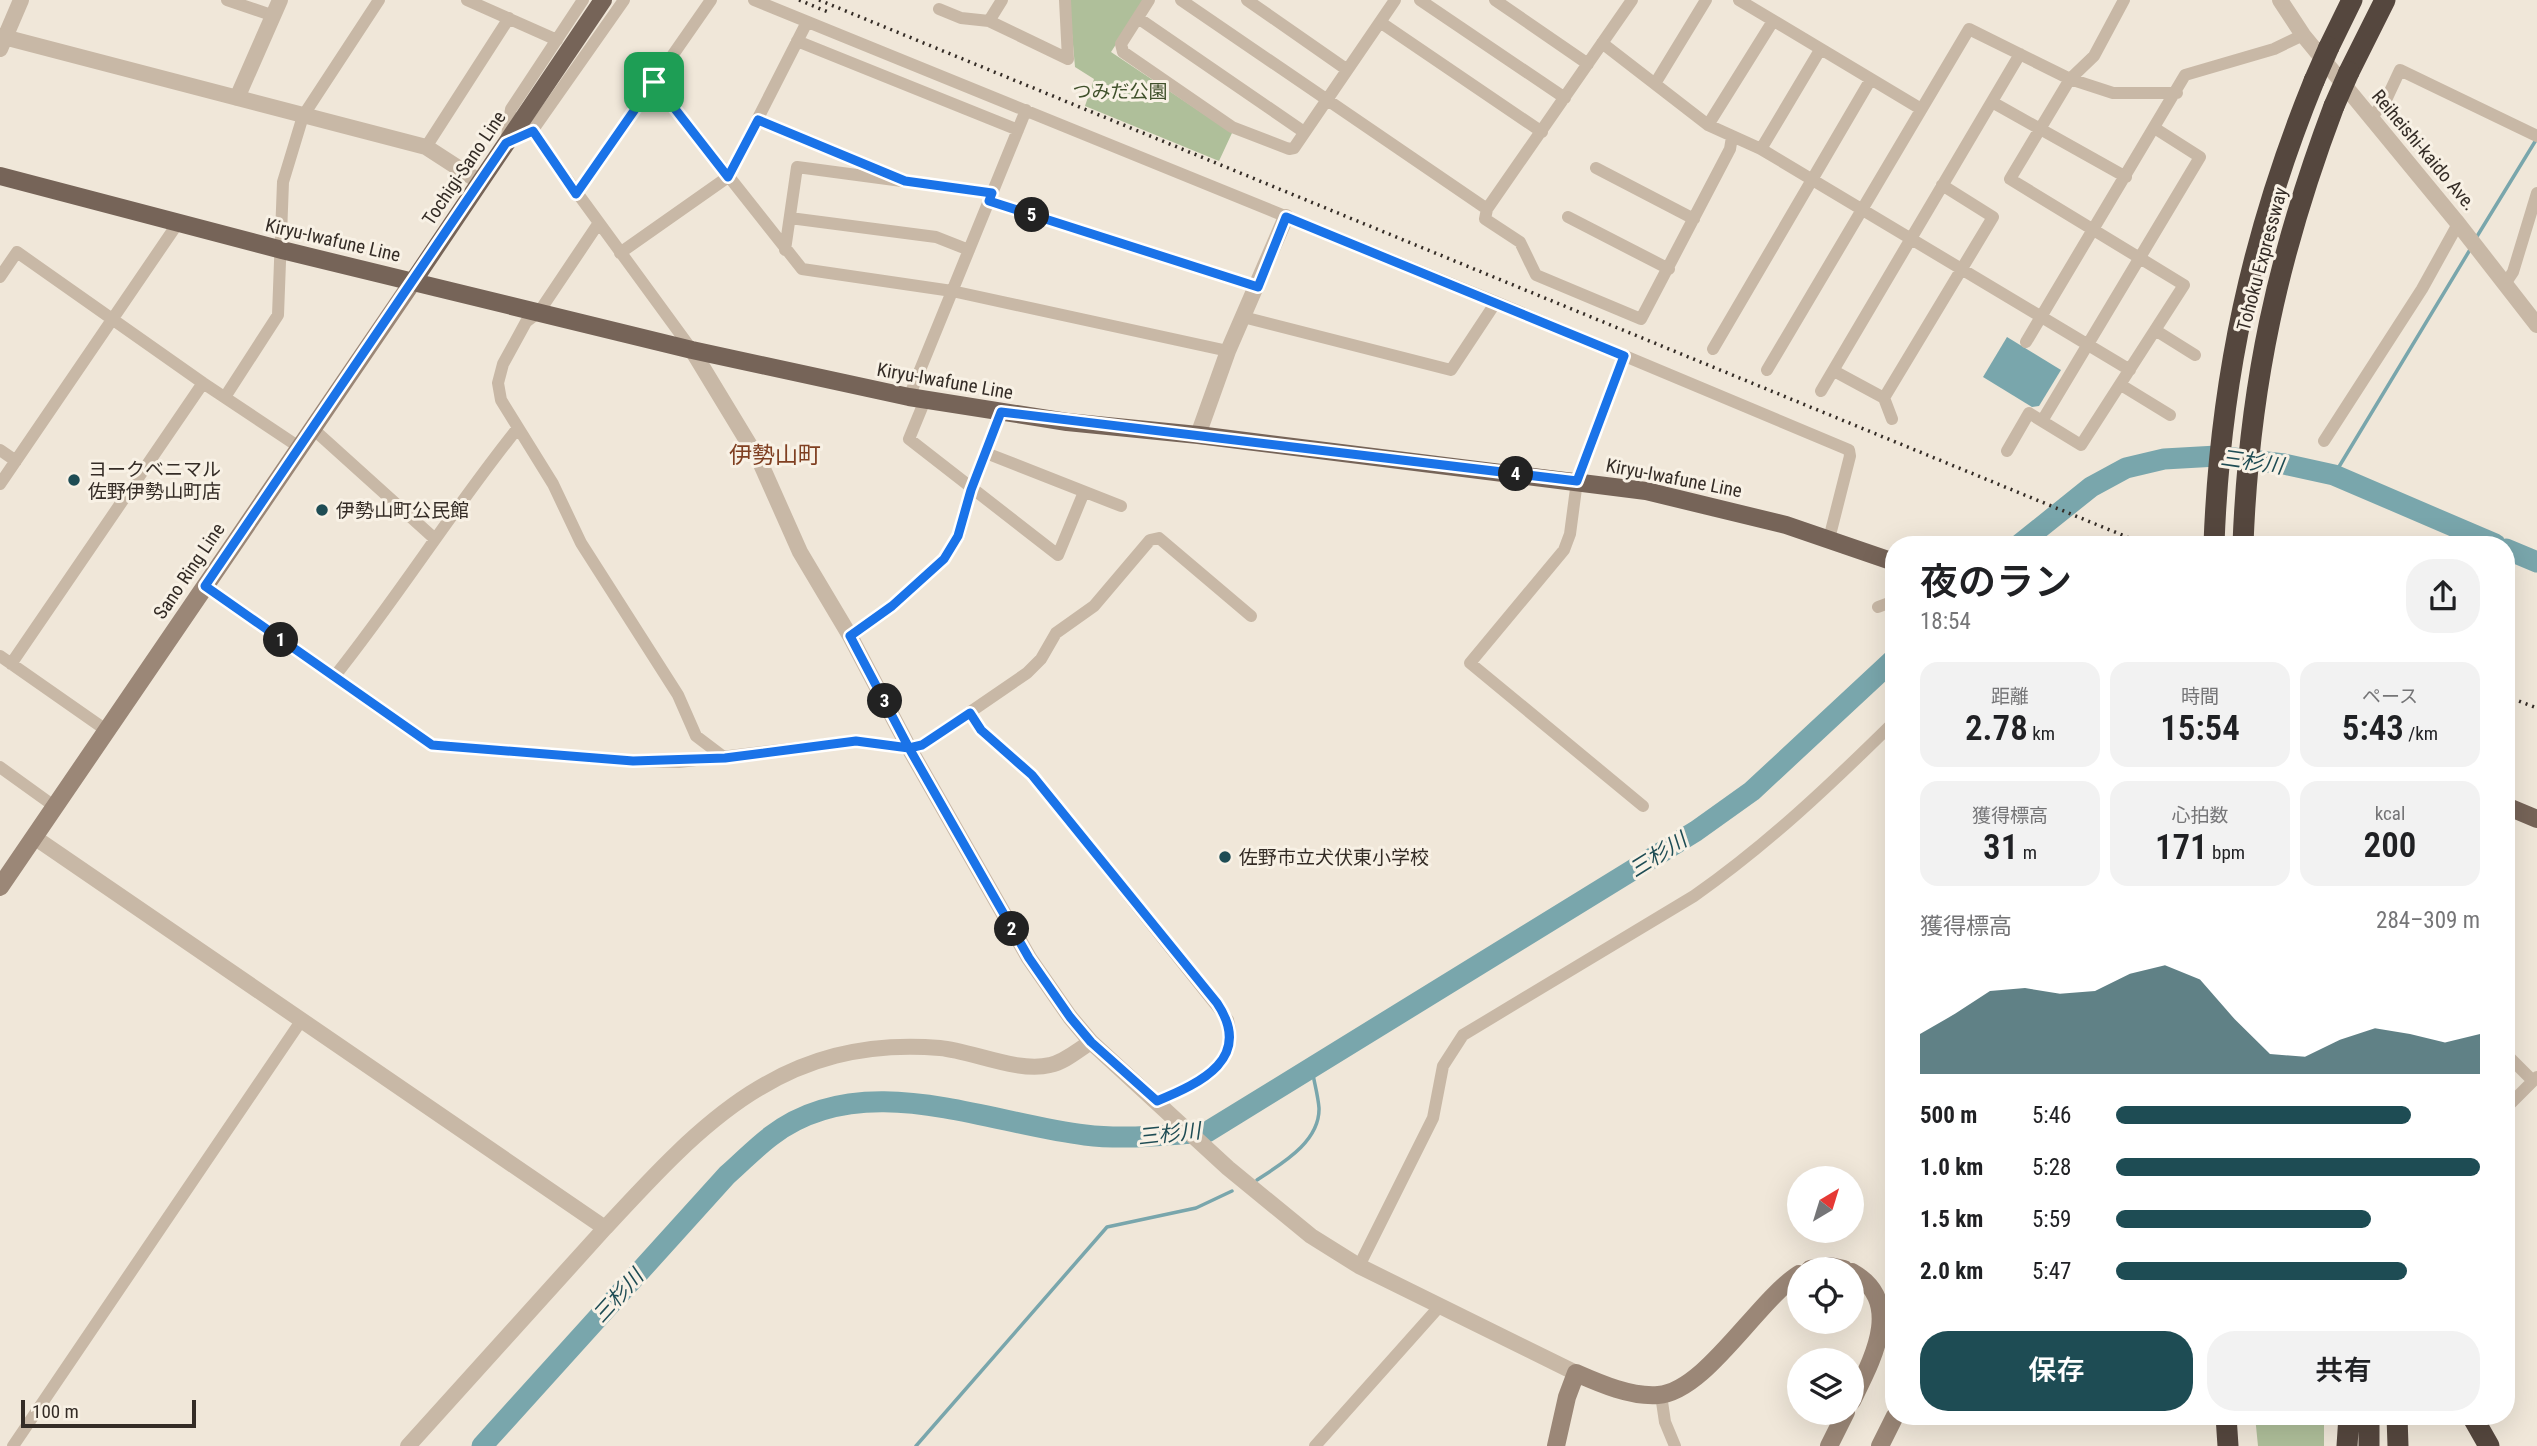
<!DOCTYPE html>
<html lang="ja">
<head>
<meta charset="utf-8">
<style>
  body { margin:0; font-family:"Roboto Condensed","Noto Sans JP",sans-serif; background:#f2f2f2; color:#202124; height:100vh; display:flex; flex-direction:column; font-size:26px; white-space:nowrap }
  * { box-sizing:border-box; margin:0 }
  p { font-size:23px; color:#757577 }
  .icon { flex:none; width:38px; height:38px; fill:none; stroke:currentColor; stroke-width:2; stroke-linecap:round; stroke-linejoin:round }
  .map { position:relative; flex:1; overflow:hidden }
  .side { position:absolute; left:1885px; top:536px; width:630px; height:889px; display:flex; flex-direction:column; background:#fff; border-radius:28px; box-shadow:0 7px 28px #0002 }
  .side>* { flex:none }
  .needle { width:46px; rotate:38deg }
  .buttons { position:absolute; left:1787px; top:1166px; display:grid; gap:14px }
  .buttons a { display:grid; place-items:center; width:77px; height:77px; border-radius:50%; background:#fff; box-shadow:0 7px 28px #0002; font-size:35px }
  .scale { position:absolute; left:21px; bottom:18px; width:175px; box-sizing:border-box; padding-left:7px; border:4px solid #342c26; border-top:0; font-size:19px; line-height:24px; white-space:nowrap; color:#342c26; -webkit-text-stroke:5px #f8f1e5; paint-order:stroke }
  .pin { position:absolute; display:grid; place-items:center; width:60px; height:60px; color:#fff; margin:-30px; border-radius:14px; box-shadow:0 4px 10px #0006 }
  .km { position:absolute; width:35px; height:35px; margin:-18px; border-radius:50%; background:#222; color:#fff; font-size:19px; line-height:35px; text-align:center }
  .round { display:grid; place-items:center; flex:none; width:74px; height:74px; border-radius:28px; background:#f2f2f2 }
  .head { display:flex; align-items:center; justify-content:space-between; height:119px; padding:0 35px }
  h1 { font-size:38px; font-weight:600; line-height:52px }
  .figures { display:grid; grid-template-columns:repeat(3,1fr); gap:10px; height:119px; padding:7px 35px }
  .figures div { display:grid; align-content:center; border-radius:18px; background:#f2f2f2; text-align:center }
  .figures b { font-size:35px; font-weight:600 }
  .figures small { font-size:19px; font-weight:400 }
  .figures p { font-size:19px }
  .chart { height:196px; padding:14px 35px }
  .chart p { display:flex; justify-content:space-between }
  .chart svg { width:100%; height:126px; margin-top:7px; fill:#1e4c54; opacity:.7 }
  .action { display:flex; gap:14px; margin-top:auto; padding:14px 35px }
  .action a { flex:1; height:80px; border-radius:28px; background:#1e4c54; color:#fff; font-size:28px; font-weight:600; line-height:80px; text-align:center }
  .action a+a { background:#f2f2f2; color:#202124 }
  ul { padding:0 35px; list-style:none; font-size:23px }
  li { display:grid; grid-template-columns:112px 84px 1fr; align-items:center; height:52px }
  li i { height:18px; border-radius:9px; background:#1e4c54 }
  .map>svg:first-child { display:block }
  .green { fill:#afbf9a }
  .water { fill:#79a6ac }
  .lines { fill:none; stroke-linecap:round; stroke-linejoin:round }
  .stream { stroke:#79a6ac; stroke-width:3.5 }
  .river { stroke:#79a6ac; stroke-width:21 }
  .minor { stroke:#c8b8a6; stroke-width:12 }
  .tertiary { stroke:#c8b8a6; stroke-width:16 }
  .secondary { stroke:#9b8777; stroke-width:18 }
  .primary { stroke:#766458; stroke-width:18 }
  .motorway { stroke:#55473e; stroke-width:21 }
  .rail { stroke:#342c26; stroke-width:3.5; stroke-dasharray:2 5; stroke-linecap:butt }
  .motorway-bridge { stroke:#55473e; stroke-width:21 }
  .route-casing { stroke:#fff; stroke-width:14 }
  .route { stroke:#1a73e8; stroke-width:9 }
  .poi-dot { fill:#1e4c54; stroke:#f8f1e5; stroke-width:2.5 }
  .labels { text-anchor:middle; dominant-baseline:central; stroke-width:6; stroke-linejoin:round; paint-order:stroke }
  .park-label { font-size:19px; fill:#40512b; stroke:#f8f1e5 }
  .street-label { font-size:19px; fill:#342c26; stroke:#f8f1e5 }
  .poi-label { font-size:19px; fill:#342c26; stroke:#f8f1e5; text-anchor:start }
  .water-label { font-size:21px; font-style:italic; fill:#1e4c54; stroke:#f8f1e5 }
  .quarter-label { font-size:23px; fill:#804022; stroke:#f8f1e5 }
</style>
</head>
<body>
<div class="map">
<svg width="2537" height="1446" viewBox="0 0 2537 1446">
  <rect width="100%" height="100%" fill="#f0e7d9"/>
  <path class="green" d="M1069,0H1145L1111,52L1232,133L1219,161L1085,106L1094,79L1075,67Z
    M2255,1416H2324V1446H2258Z"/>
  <path class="water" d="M2007,337L2061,370L2039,406L2032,407L1983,377Z"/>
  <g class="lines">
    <path class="stream" d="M2476,238L2536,140
      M2334,475L2471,248
      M1257,1180C1281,1164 1320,1142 1319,1108C1318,1095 1314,1082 1312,1069
      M916,1446L1107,1227L1196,1208L1232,1191"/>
    <path class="river" d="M2020,544L2091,487L2126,468L2164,459L2217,456L2284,464L2334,475L2495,544
      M2506,549L2537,562
      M482,1446L727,1175C742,1162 755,1148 771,1136C862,1066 985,1123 1085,1135C1126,1140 1166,1135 1207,1132L1696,831L1752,791L1894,659"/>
    <path class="minor" d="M227,0L274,16
      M467,0L557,40
      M583,0L511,109L506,143L532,131L624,0
      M754,0L1496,302L1849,450L1850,456L1829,539
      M1149,0L1121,44L1123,52L1232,127L1289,149L1294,148L1395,0
      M1181,0L1487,209
      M1247,0L1346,69
      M1420,0L1565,98
      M1495,0L1588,64
      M1632,0L1487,209L1485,219L1520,242L1536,275L1641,319L1730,149L1732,137
      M1739,0L1921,109
      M939,9L961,18L989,21L1068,59L1065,0
      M1138,18L1304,132
      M989,21L1002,0
      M1380,22L1542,132
      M797,41L1018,130
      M1602,43L1708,125L1761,149L2130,370
      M654,82L802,269L952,291L1228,351
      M1656,82L1706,0
      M1992,102L2126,177
      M2370,119L2386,100L2400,70L2537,136
      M758,120L890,175
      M1708,125L1773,21
      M532,131L692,350
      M426,147L509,18
      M1761,149L1820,50
      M1596,168L1694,219
      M576,194L711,0
      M989,201L1258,287
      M1568,217L1669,269
      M790,218L936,237L969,250
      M598,224L539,312L526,322L503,364L498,383L501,400L553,484L581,543L678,695L696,736L725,758
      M785,250L797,167L992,193
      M620,253L728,177L807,22
      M0,277L17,252L203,383L299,447
      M2505,284L2513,272L2537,193
      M1243,317L1451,370L1496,302
      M2155,330L2195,355
      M2026,342L2185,75L2274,49L2303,35
      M1713,349L1871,79
      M1624,356L1577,481L1570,534L1564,550L1470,663L1643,806
      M1767,370L1969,29L2070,79L2113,93H2177
      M1834,371L1884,398L1892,419
      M2121,385L2170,415
      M1821,391L2020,54
      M225,397L278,315L283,182L303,116L379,0
      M909,397L1026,110
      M1884,398L1993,217L1942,185
      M925,400L909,439L1058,555L1084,492
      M2042,421L2200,157L2156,129
      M312,428L435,539
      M2324,441L2422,289L2458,224
      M0,450L16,461
      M2007,451L2029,413L2081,445L2184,285L2010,179L2070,79L2094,56L2124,0
      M986,453L1121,506
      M0,484L178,223
      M205,586L432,745L633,761L679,762L856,741L909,748L922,745L1027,673L1041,659L1056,633L1094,606L1150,540L1159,538L1251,616
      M1878,607L1894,601
      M850,636L892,606L944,559L959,536L971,490L1001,412
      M0,656L106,730
      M11,664L203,383
      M334,677C398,597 452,510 517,429
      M970,713L981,730L1032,775L1228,1020C1240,1067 1191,1087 1157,1101
      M0,767L54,806
      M2506,1054L2533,1081
      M2506,1108L2537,1077
      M1359,1266L1433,1118L1443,1066L1463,1035L1694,896C1767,845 1830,785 1894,722
      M1661,1395L1665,1422L1675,1446
      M13,1446L301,1021
      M1315,1446L1439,1307"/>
    <path class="tertiary" d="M2280,0L2303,35L2456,221L2537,325
      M0,36L426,147L480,182
      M0,49L21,0
      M237,98L280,0
      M692,350L760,462L800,552L850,636L909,748L1029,958L1070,1017L1091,1042L1228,1168L1311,1236L1359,1266L1576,1373
      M1198,435L1228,351L1286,217
      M34,837L605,1228L408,1446
      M605,1228C702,1123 783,1035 940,1048C972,1051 1018,1073 1050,1065C1065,1062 1078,1050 1091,1042"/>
    <path class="secondary" d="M0,887L414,280
      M1810,1269L1830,1266L1844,1269
      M1852,1272C1905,1302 1872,1360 1852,1401
      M1556,1446L1567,1397L1576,1373C1601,1384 1631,1397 1658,1395C1705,1392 1757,1301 1799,1274
      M1829,1446L1846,1412
      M1880,1446L1895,1416"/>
    <path class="primary" d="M0,176L282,250L692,350L909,397L1067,422L1198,435L1646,491L1786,525L1894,562
      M414,280L603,0
      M2506,806L2537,819"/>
    <path class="motorway" d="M2329,47L2352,0
      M2349,72L2385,0
      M2214,544C2220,380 2252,233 2314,81
      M2243,544C2249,386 2278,254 2334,106
      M2226,1416L2228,1446
      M2369,1416V1446
      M2397,1416L2398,1446
      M2472,1416L2489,1446
      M2347,1446L2349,1416"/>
    <path class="rail" d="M799,0L828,12
      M819,0L2144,544
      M2506,696L2537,708"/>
    <path class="motorway-bridge" d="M2314,81L2329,47
      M2334,106L2349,72"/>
  </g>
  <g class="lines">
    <g class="route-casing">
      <path id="route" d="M654,82L576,194L533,131L506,143L205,586L432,745L633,761L725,758L856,741L909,748L1029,958L1070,1017L1091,1042L1157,1101C1201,1083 1254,1058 1217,1003L1032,775L981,730L970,713L922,745L909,748L850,636L892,606L944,559L958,536L971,490L1001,412L1577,481L1624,356L1286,217L1258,287L989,201L992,193L905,181L758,120L728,177L654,82"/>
    </g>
    <use href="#route" class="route"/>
  </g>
  <g class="poi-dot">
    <circle cx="74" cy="480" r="7"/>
    <circle cx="322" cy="510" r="7"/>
    <circle cx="1225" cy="857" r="7"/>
  </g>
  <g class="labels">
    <g class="park-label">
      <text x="1120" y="91">つみだ公園</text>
    </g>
    <g class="street-label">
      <text transform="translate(2424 150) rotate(50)">Reiheishi-kaido Ave.</text>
      <text transform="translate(464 168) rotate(-56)">Tochigi-Sano Line</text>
      <text transform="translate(333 240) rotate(13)">Kiryu-Iwafune Line</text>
      <text transform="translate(2262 259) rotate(-75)">Tohoku Expressway</text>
      <text transform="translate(945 381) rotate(10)">Kiryu-Iwafune Line</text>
      <text transform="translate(1674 478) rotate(11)">Kiryu-Iwafune Line</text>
      <text transform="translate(189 571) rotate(-56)">Sano Ring Line</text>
    </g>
    <g class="poi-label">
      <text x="88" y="469">ヨークベニマル<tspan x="88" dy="22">佐野伊勢山町店</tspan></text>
      <text x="336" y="510">伊勢山町公民館</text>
      <text x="1239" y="857">佐野市立犬伏東小学校</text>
    </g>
    <g class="water-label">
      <text transform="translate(2252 462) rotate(8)">三杉川</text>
      <text transform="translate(1658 855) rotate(-32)">三杉川</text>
      <text transform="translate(1169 1134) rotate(-6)">三杉川</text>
      <text transform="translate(618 1296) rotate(-48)">三杉川</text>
    </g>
    <g class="quarter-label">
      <text x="775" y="455">伊勢山町</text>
    </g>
  </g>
</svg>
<div class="buttons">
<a><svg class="needle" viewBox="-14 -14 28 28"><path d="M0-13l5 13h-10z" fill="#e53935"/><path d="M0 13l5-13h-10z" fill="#757577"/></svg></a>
<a><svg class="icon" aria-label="locate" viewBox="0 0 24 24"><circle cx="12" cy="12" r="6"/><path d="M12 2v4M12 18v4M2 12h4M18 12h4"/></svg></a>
<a><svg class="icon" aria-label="layers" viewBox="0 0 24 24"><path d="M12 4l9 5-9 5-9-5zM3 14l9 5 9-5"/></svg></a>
</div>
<div class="scale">100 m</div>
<div class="pin" style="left:654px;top:82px;background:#1e9e55"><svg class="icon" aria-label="arrive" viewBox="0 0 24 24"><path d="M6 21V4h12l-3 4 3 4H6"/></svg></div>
<b class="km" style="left:281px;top:640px">1</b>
<b class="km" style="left:1012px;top:929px">2</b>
<b class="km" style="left:885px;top:701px">3</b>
<b class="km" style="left:1516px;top:474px">4</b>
<b class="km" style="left:1032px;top:215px">5</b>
<section class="side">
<div class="head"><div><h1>夜のラン</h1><p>18:54</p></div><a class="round"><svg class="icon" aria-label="share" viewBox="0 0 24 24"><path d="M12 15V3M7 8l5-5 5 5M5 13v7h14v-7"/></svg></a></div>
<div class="figures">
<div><p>距離</p><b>2.78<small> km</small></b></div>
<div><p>時間</p><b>15:54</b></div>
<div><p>ペース</p><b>5:43<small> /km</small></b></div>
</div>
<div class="figures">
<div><p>獲得標高</p><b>31<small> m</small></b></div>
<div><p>心拍数</p><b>171<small> bpm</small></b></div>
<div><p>kcal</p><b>200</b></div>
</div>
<div class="chart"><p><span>獲得標高</span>284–309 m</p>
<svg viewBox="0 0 160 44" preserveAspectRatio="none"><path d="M0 44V30L10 23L20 15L30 14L40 16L50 15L60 9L70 6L80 11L90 25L100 37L110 38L120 32L130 28L140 30L150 33L160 30V44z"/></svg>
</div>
<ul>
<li><b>500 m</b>5:46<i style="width:81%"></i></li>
<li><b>1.0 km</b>5:28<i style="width:100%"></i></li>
<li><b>1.5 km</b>5:59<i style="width:70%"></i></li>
<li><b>2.0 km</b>5:47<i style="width:80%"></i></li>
</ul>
<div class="action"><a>保存</a><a>共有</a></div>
</section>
</div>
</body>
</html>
